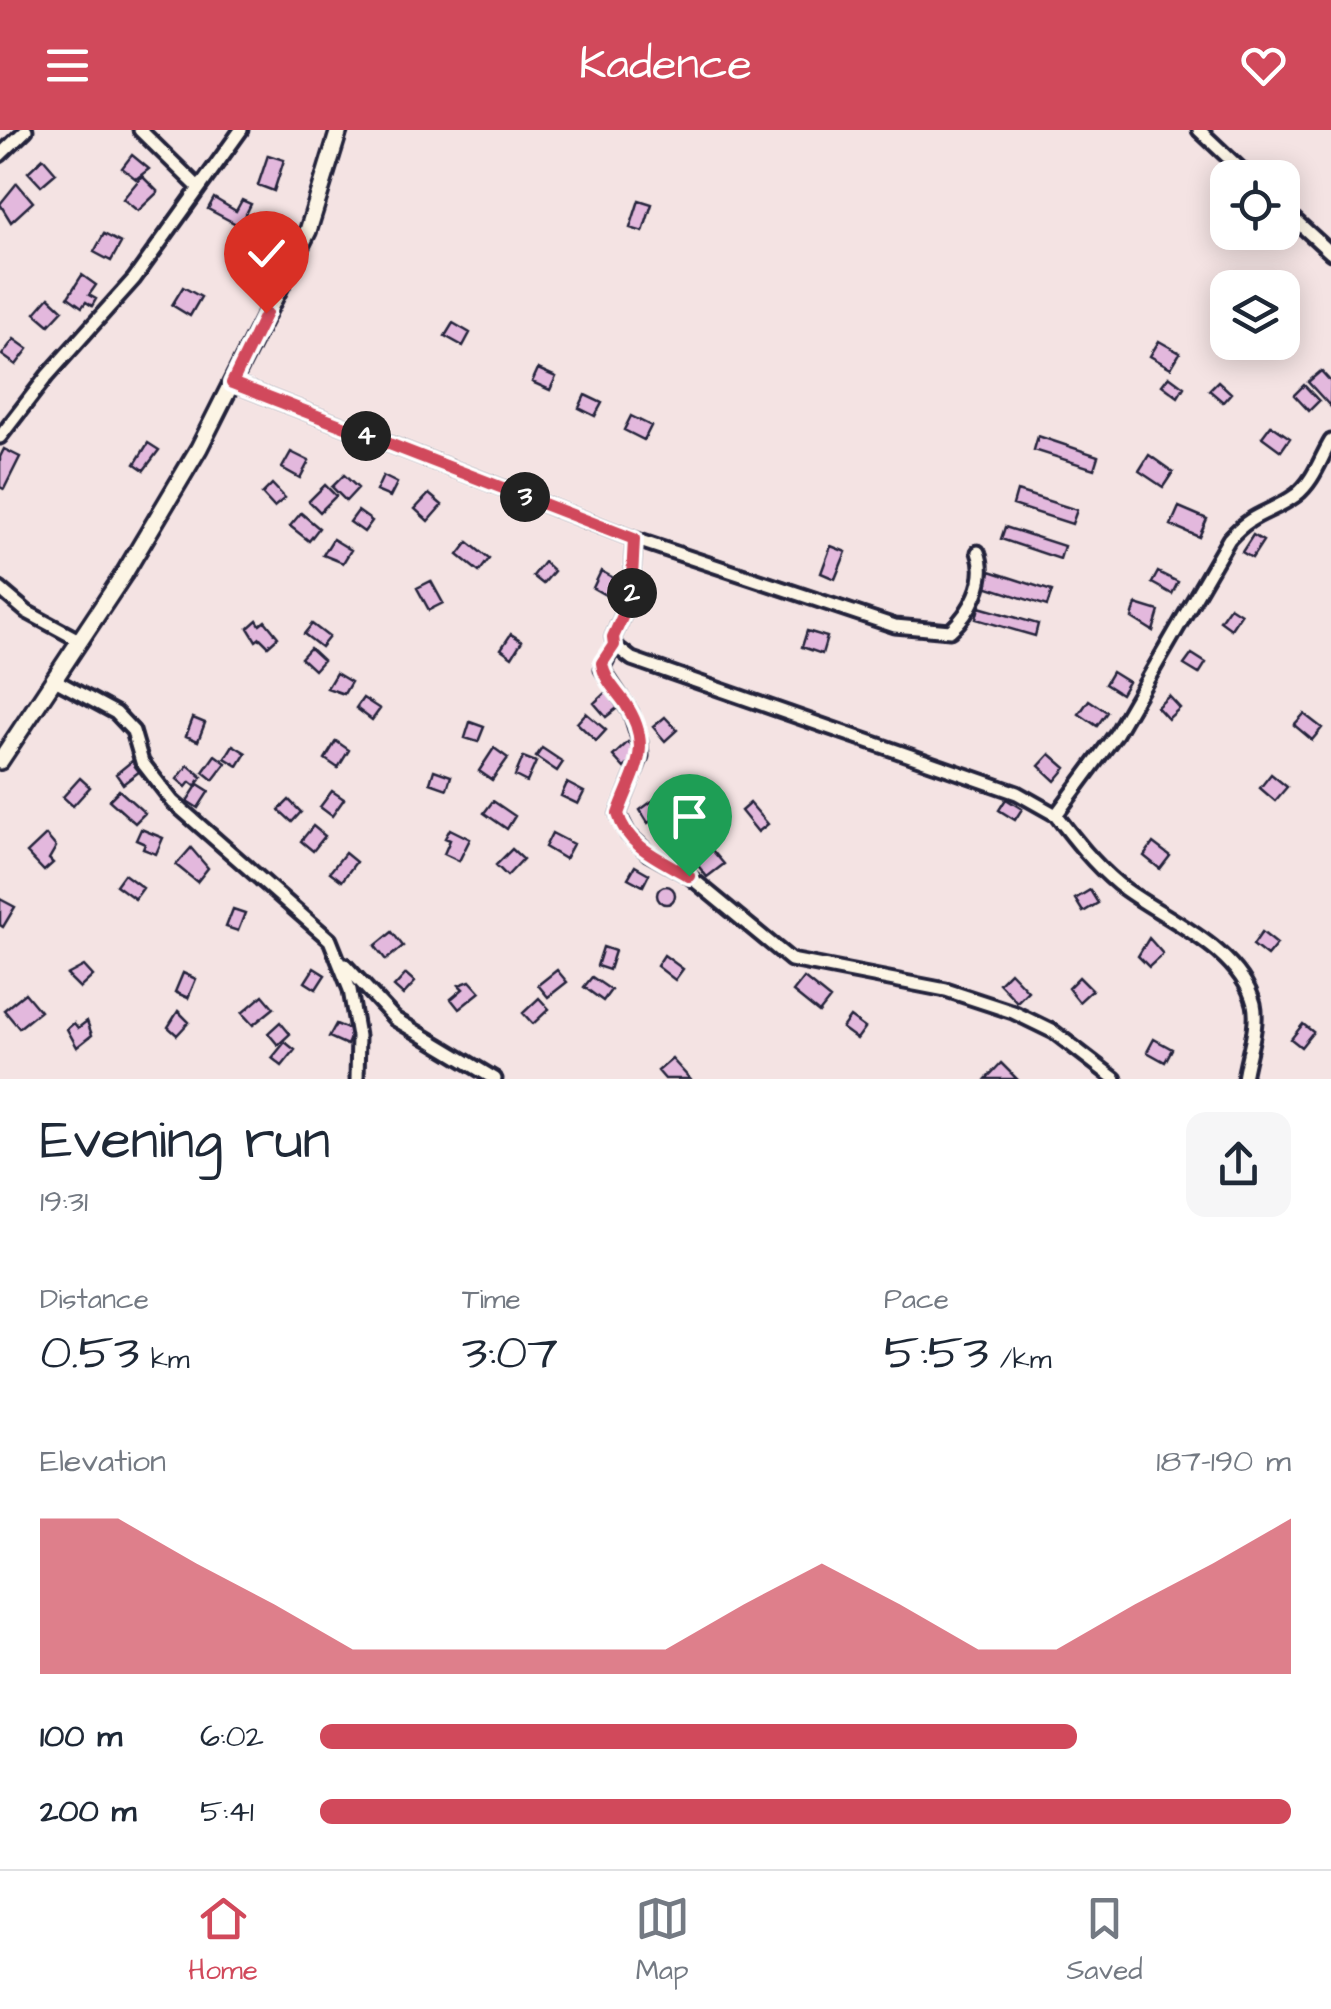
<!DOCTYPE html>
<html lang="en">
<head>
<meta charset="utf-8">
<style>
  body { margin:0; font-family:"Architects Daughter",sans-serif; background:#f6f6f7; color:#1f2937; height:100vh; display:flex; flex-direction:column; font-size:38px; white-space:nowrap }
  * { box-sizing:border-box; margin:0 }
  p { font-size:32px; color:#747a83 }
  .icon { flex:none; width:55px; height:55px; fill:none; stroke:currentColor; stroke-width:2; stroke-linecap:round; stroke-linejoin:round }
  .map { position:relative; height:949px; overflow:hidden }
  .drawer { display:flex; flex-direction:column; background:#fff; flex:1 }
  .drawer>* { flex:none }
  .controls { position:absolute; left:1210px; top:30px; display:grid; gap:20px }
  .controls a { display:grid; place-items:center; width:90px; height:90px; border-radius:20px; background:#fff; box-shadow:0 5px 25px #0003; font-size:50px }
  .pin { position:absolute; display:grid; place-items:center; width:85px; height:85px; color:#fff; margin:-102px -42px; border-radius:50% 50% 50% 0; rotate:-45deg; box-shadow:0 0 10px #0007 }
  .pin .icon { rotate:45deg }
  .km { position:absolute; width:50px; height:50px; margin:-25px; border-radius:50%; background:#222; color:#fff; font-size:28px; line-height:50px; text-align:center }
  .round { display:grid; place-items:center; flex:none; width:105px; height:105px; border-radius:20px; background:#f6f6f7 }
  .head { display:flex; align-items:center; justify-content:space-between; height:170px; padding:0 40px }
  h1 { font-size:55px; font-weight:600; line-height:75px }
  .figures { display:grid; grid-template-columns:repeat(3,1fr); gap:15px; height:170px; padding:10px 40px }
  .figures div { display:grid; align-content:center }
  .figures b { font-size:50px; font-weight:600 }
  .figures small { font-size:28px; font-weight:400 }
  .figures p { font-size:28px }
  .chart { height:280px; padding:20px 40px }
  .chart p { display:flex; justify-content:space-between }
  .chart svg { width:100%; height:180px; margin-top:10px; fill:#d1495b; opacity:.7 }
  ul { padding:0 40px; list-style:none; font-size:32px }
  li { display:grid; grid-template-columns:160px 120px 1fr; align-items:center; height:75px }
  li i { height:25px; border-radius:12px; background:#d1495b }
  header { display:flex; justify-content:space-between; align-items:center; height:130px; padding:0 40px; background:#d1495b; color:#fff; font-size:45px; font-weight:600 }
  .dock { display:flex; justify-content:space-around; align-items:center; height:140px; border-top:2px solid #e0e1e3; background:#fff; font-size:28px; color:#747a83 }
  .dock a { display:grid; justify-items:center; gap:5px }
  .dock .current { color:#d1495b }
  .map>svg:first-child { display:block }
  .building { fill:#e3b8dd; stroke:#22223b; stroke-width:2.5 }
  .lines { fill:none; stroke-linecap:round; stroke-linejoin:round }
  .minor-casing { stroke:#22223b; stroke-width:19 }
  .secondary-casing { stroke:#22223b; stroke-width:22 }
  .minor { stroke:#fcf5e5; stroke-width:11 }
  .secondary { stroke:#fcf5e5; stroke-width:15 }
  .route-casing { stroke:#fff; stroke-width:20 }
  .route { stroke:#d1495b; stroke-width:12 }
</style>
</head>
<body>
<header><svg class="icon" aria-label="menu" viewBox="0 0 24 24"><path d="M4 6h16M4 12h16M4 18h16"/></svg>Kadence<svg class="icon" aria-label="heart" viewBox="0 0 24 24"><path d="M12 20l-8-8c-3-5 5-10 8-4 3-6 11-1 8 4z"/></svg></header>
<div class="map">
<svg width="1331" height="949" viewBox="0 0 1331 949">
  <rect width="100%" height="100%" fill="#f4e3e3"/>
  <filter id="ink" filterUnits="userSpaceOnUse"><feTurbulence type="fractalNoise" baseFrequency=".01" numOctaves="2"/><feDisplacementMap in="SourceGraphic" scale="20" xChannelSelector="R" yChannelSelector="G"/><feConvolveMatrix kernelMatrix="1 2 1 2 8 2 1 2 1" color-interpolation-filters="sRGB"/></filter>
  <g filter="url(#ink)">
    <path class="building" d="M132,25L149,39L136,49L122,38Z
      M268,25L284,30L274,61L258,55Z
      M43,28L56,43L41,56L28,42Z
      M142,46L158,62L138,81L123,69Z
      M17,53L33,72L11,92L0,74Z
      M214,68L236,81L242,70L251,74L240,96L208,79Z
      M639,70L652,74L643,102L630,98Z
      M104,104L121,113L111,131L94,122Z
      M82,145L96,155L89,165L96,169L92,176L86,172L82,177L68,167Z
      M183,157L201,167L190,186L172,175Z
      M49,167L63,180L49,195L35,183Z
      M453,193L470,203L463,216L445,206Z
      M14,209L28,219L16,235L2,225Z
      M1159,211L1180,223L1171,238L1150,226Z
      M538,239L556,247L550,260L532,252Z
      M1321,241L1331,252L1330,276L1308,252Z
      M1169,246L1184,257L1178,267L1162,255Z
      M1218,251L1231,263L1223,272L1209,260Z
      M1304,255L1319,271L1309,281L1294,265Z
      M585,265L602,273L595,286L579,278Z
      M631,286L651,296L644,310L624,300Z
      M1271,295L1290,308L1281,321L1262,307Z
      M1038,306L1098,326L1094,339L1034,320Z
      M148,313L159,320L144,340L135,334Z
      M4,319L20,327L4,359L0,357V327Z
      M291,322L309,331L300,348L282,338Z
      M1149,325L1173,342L1163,357L1139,341Z
      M344,345L358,358L346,371L332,357Z
      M383,346L397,353L390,367L376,361Z
      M272,354L285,368L274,377L262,364Z
      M325,355L336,366L320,382L309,371Z
      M1017,361L1077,380L1072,394L1013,375Z
      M429,364L442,375L428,391L415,379Z
      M1179,377L1207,389L1199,407L1171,395Z
      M358,381L372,391L364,402L350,392Z
      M301,383L319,398L309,411L290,396Z
      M1005,397L1064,416L1060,429L1001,409Z
      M1253,405L1263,411L1252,428L1242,422Z
      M333,409L351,420L343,433L323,425Z
      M468,412L489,429L479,442L458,425Z
      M831,416L846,422L835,449L821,443Z
      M544,432L554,441L543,454L533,446Z
      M601,441L619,451L609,467L593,458Z
      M990,441L1052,461L1047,476L985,456Z
      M1158,442L1178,452L1172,464L1152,453Z
      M431,451L443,473L429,480L417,458Z
      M1136,474L1159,481L1153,501L1132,488Z
      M979,477L1038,494L1035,506L976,489Z
      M1230,477L1241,484L1231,499L1220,491Z
      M257,490L260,495L265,491L278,507L268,516L260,508L256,511L248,498Z
      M312,494L329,507L321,517L304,504Z
      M807,501L827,507L822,524L802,517Z
      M511,504L522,511L512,527L501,519Z
      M310,518L323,530L314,540L301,528Z
      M1192,524L1206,533L1199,544L1184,535Z
      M1112,542L1128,552L1121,564L1105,554Z
      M336,543L351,552L344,564L327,558Z
      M608,560L621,575L606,587L594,573Z
      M1169,566L1180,578L1168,589L1157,577Z
      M363,568L380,579L372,590L356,578Z
      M1089,570L1107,582L1097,596L1079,584Z
      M586,583L606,600L596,611L577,593Z
      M1304,584L1322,598L1312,610L1294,595Z
      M665,587L677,600L665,611L653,597Z
      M193,588L205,593L198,611L186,606Z
      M470,592L484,597L478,612L465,608Z
      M336,611L349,620L338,638L325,629Z
      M628,612L640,624L624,638L613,626Z
      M233,615L246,623L238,636L225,628Z
      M494,618L508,628L492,650L479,641Z
      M542,618L563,632L557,641L536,627Z
      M1050,624L1066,638L1055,651L1039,636Z
      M215,625L226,633L213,650L203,642Z
      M523,627L536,632L527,652L515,646Z
      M132,631L140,641L123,654L116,644Z
      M188,635L202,647L195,656L190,652L186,657L177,649Z
      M434,640L451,646L447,659L430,653Z
      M1271,644L1287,657L1275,671L1260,658Z
      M80,648L90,657L73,676L63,667Z
      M567,653L584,662L578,674L561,666Z
      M198,654L209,661L198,678L187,671Z
      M119,660L145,683L135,693L109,670Z
      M332,661L344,669L332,686L320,677Z
      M655,669L664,682L648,693L640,680Z
      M1006,669L1022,679L1015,690L999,680Z
      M289,670L301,682L292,692L279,680Z
      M493,671L515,686L507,699L484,683Z
      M750,673L768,694L758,702L741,681Z
      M313,696L325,706L313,721L301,711Z
      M141,699L163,708L156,724L143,719L145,714L136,710Z
      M450,699L470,709L459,731L444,724L450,710L445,708Z
      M552,703L573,714L565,729L545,717Z
      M46,705L56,717L49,729L53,733L44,741L27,723Z
      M1153,713L1170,726L1160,739L1144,726Z
      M191,718L208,738L197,752L176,735Z
      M512,719L523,729L507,746L496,735Z
      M712,720L724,734L707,747L696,733Z
      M345,723L356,732L342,751L330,742Z
      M635,736L649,744L643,756L628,748Z
      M124,744L143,758L135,769L116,755Z
      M657 765a9 9 0 1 1 18 0a9 9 0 1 1-18 0Z
      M1090,760L1098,773L1083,782L1075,769Z
      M0,769L15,777L3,797L0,795Z
      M233,779L245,783L238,801L226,797Z
      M392,802L403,816L386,830L375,816Z
      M1262,802L1277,814L1267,826L1253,815Z
      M1149,808L1163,824L1149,837L1138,826Z
      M603,817L615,821L609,840L597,836Z
      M664,825L683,839L675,850L657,836Z
      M84,836L93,846L80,858L67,845Z
      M314,838L325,845L316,859L305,852Z
      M557,840L567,852L548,867L538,855Z
      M1010,842L1028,861L1017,872L999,853Z
      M183,843L196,849L188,868L175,862Z
      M406,844L415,852L403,865L394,857Z
      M592,847L611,860L603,871L584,857Z
      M1079,847L1092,860L1079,872L1068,858Z
      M804,848L830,869L819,883L793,862Z
      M470,851L480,862L459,879L451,869L463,859L459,855Z
      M25,863L40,881L19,898L4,880Z
      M263,865L274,878L253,895L242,883Z
      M539,868L549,879L533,894L523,883Z
      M178,881L189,892L177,905L168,897Z
      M850,887L865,898L857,909L842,898Z
      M87,891L92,905L77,917L67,899L74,893L78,898Z
      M280,892L290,904L278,915L268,903Z
      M336,894L353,901L347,915L329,907Z
      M1303,894L1313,902L1301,917L1291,909Z
      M1154,909L1172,919L1165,932L1147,922Z
      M285,912L295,920L282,936L272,928Z
      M672,929L690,949H665L658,941Z
      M1001,933L1017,949H986Z"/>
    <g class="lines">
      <g class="minor-casing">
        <path id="minor" d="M140,0L199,58
          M1199,0L1250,48
          M0,25L26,0
          M1282,78L1331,123
          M232,253L634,409L895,496L950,501C970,483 989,450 978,422
          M0,307L47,246L134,149L241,0
          M634,409L631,468L613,507L614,515L632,529L1017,663L1056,685L1116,604L1229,409C1254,381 1270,384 1296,365C1314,351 1320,329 1331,311
          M0,459L27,482L77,509
          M614,515L602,539L631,583L640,612L641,626L618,684L628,704L649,724L689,746L791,830L946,860L1013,882L1054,902L1115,949
          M53,549L116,583L133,601L142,632L173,672L330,810L350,860L358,906L357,949
          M1056,685C1075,710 1094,734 1118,754C1159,787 1239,816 1254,874C1259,897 1247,926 1244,949
          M345,835L395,889L495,949"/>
      </g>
      <g class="secondary-casing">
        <path id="secondary" d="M0,631L124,444L199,318L308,101L339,0"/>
      </g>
      <use href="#minor" class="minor"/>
      <use href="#secondary" class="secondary"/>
    </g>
  </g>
  <g class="lines" filter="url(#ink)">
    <g class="route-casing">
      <path id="route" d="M266,183L232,253L634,409L631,468L613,507L614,515L602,533C604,550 616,560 625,573C655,618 633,641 618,684C627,717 662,730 689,746"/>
    </g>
    <use href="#route" class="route"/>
  </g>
</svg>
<div class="controls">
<a><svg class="icon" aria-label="locate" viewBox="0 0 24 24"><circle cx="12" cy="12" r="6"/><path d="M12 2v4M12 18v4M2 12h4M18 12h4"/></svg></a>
<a><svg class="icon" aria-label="layers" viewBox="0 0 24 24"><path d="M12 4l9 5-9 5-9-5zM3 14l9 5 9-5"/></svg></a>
</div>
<div class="pin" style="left:689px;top:746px;background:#1e9e55"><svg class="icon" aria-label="arrive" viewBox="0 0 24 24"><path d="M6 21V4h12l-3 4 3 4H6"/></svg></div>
<div class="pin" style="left:266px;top:183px;background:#d93025"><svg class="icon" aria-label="check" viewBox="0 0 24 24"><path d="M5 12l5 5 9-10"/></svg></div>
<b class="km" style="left:632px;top:463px">2</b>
<b class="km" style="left:525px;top:367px">3</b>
<b class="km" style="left:366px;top:306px">4</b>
</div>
<section class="drawer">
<div class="head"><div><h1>Evening run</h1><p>19:31</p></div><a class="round"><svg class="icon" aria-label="share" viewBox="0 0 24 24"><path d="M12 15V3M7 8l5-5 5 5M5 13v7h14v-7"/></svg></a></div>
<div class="figures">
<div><p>Distance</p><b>0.53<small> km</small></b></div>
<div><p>Time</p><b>3:07</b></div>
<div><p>Pace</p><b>5:53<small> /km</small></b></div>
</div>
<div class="chart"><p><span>Elevation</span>187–190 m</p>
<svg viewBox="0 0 160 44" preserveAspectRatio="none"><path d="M0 44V6L10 6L20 17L30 27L40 38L50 38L60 38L70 38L80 38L90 27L100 17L110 27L120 38L130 38L140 27L150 17L160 6V44z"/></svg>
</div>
<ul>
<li><b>100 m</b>6:02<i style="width:78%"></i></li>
<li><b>200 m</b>5:41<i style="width:100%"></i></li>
</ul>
</section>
<nav class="dock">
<a class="current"><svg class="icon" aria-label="home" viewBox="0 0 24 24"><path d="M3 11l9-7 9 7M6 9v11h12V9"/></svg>Home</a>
<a><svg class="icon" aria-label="map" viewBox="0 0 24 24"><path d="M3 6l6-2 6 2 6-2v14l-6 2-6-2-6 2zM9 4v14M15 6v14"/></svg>Map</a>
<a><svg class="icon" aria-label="saved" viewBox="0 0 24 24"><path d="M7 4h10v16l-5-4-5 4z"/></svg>Saved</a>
</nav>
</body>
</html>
